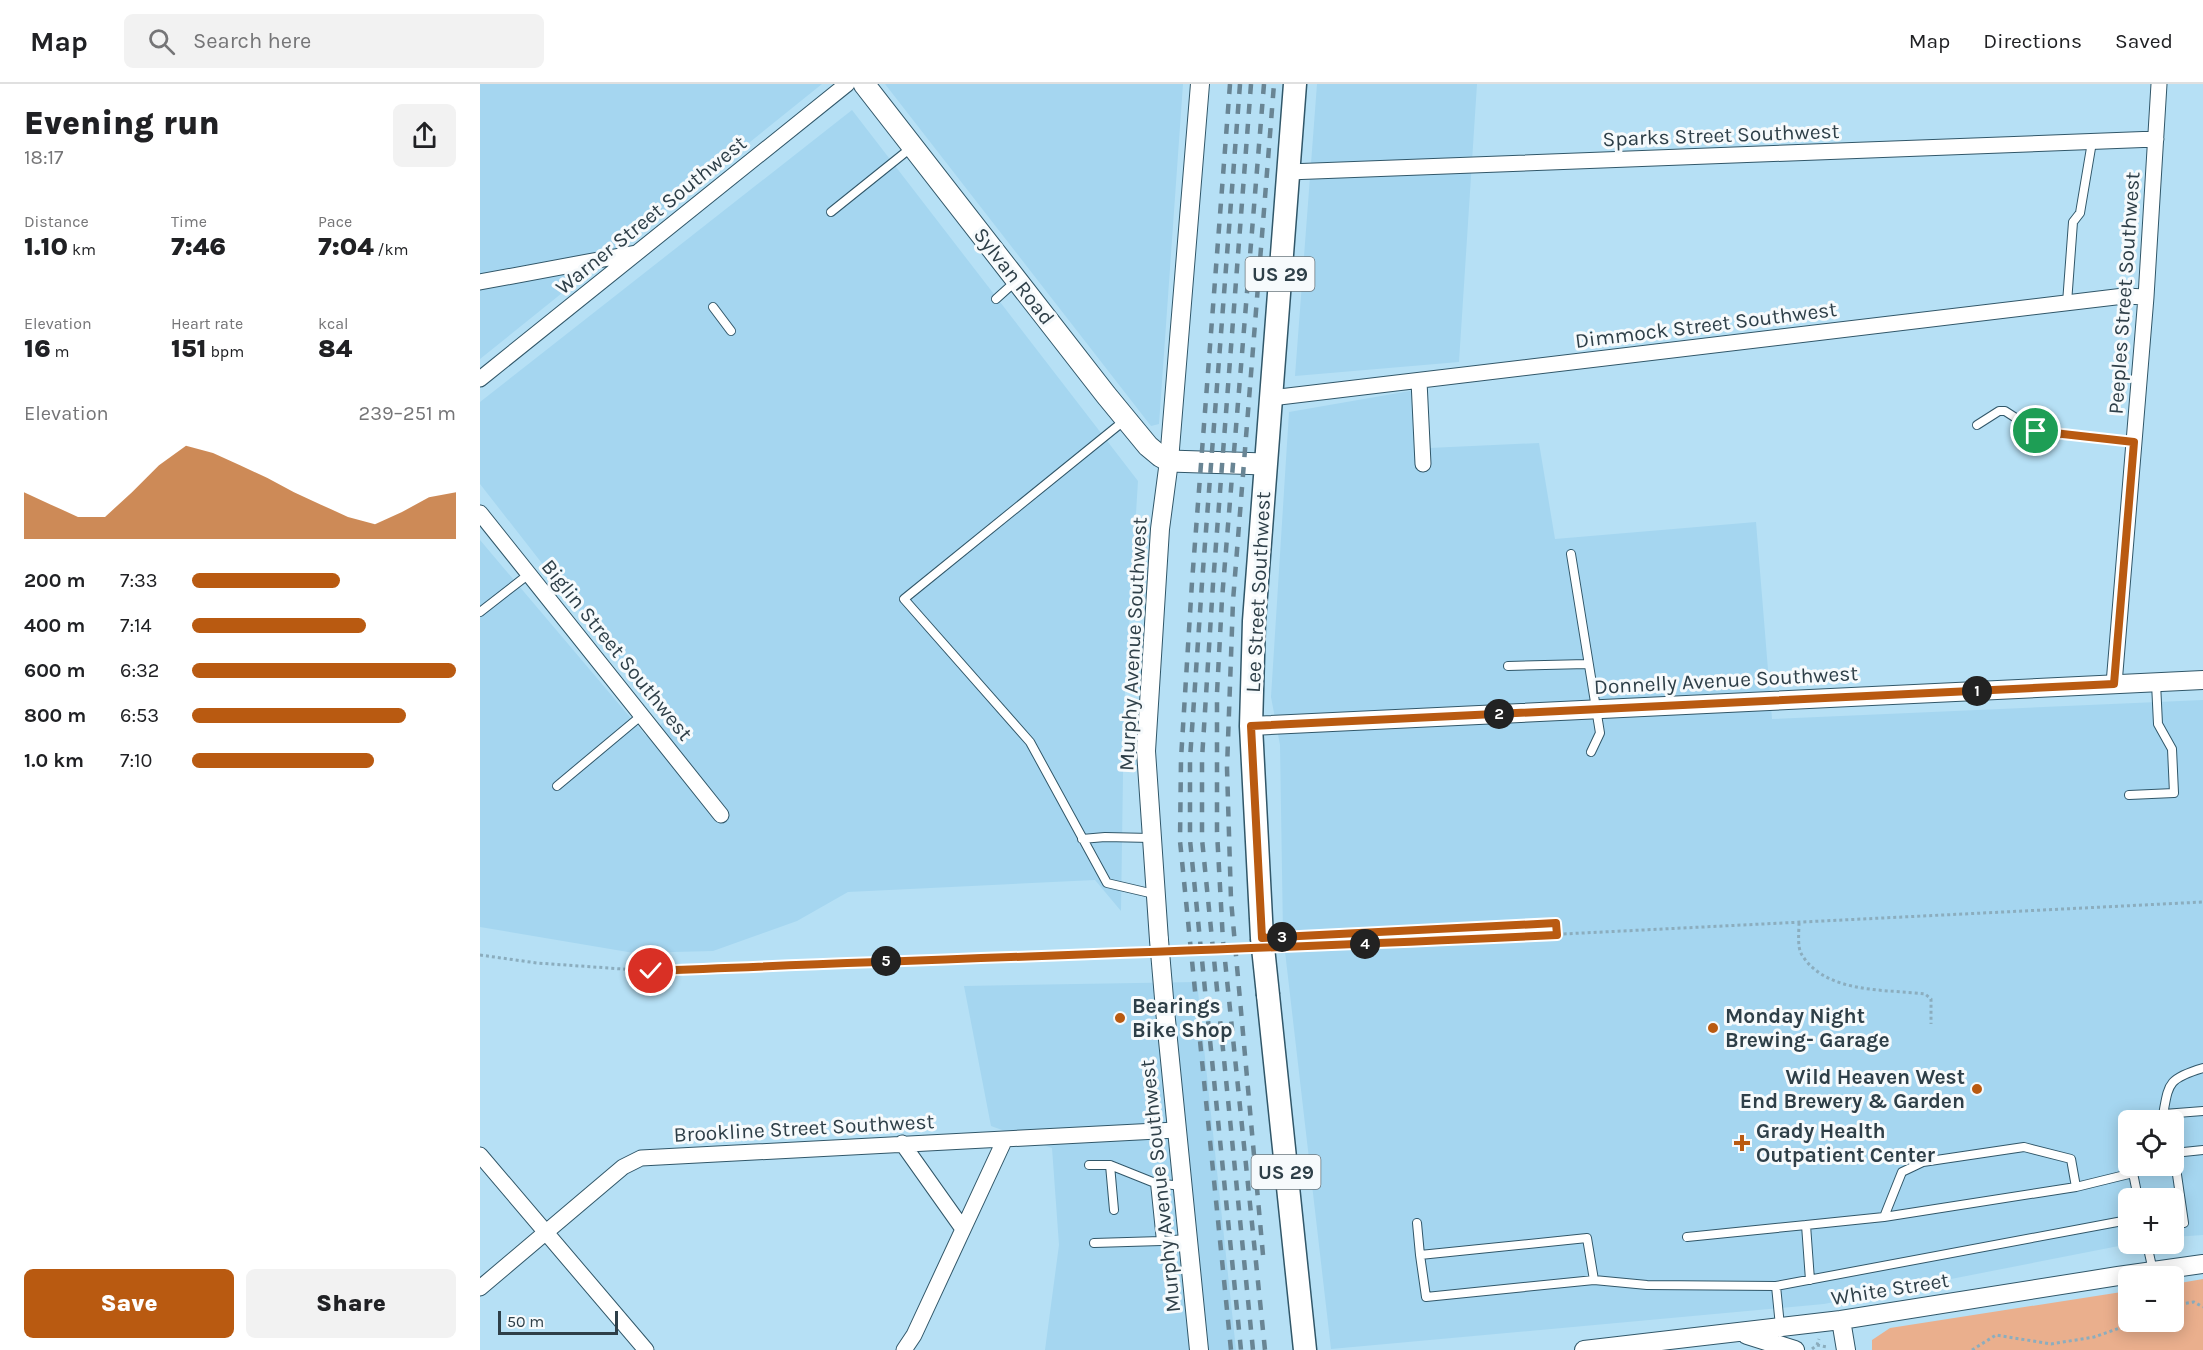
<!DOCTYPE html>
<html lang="en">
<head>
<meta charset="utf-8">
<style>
  body { margin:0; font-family:Karla,sans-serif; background:#f2f2f2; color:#202124; height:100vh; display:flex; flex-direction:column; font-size:22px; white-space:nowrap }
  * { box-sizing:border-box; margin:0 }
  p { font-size:20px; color:#757577 }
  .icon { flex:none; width:33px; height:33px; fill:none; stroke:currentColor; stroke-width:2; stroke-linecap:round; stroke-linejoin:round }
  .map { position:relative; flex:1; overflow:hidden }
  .drawer { display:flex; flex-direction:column; background:#fff; width:480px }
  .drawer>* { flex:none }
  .tools { position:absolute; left:1638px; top:1026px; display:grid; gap:12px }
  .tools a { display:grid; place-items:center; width:66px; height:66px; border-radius:9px; background:#fff; box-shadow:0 3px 15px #0003; font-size:30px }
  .scale { position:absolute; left:18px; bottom:15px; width:120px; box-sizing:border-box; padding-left:6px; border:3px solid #2e3f48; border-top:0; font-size:16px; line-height:21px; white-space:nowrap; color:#2e3f48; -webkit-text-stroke:4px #f6fafc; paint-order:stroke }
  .pin { position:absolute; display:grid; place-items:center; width:51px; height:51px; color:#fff; margin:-26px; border:3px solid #fff; border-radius:50%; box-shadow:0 2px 6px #0007 }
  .km { position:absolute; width:30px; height:30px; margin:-15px; border-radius:50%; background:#222; color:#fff; font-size:16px; line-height:30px; text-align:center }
  .round { display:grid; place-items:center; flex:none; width:63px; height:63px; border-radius:9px; background:#f2f2f2 }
  .overview { display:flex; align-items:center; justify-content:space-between; height:102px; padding:0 24px }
  h1 { font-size:33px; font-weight:800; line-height:45px }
  .stats { display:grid; grid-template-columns:repeat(3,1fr); gap:9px; height:102px; padding:6px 24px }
  .stats div { display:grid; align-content:center }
  .stats b { font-size:26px; font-weight:800 }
  .stats small { font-size:16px; font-weight:400 }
  .stats p { font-size:16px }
  .chart { height:168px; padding:12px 24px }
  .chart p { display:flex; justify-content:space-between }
  .chart svg { width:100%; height:108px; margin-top:6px; fill:#b95a11; opacity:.7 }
  .primary-button { display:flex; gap:12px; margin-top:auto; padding:12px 24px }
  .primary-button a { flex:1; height:69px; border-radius:9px; background:#b95a11; color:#fff; font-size:24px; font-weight:800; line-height:69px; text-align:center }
  .primary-button a+a { background:#f2f2f2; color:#202124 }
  ul { padding:0 24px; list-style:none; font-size:20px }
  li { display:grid; grid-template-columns:96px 72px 1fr; align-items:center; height:45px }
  li i { height:15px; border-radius:8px; background:#b95a11 }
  header { display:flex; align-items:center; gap:36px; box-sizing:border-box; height:84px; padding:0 30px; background:#fff; border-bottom:2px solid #e0e0e0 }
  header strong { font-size:28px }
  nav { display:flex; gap:33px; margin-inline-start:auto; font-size:21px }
  .search { width:420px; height:54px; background:#f2f2f2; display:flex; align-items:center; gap:15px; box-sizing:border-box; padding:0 21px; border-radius:9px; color:#757577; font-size:22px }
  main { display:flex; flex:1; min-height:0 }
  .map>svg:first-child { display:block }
  .built { fill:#a5d6f0; fill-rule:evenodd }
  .green { fill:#eaaf8d }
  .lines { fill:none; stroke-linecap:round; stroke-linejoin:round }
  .service-casing { stroke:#315769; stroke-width:10 }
  .minor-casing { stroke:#315769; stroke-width:17 }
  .tertiary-casing { stroke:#315769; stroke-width:20 }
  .secondary-casing { stroke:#315769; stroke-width:23 }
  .primary-casing { stroke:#315769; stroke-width:25 }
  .path { stroke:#8badbe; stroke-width:3; stroke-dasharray:3 3; stroke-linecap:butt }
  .service { stroke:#fff; stroke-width:8 }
  .minor { stroke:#fff; stroke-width:15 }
  .tertiary { stroke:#fff; stroke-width:18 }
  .secondary { stroke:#fff; stroke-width:21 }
  .primary { stroke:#fff; stroke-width:22 }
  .rail { stroke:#698594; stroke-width:4.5; stroke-dasharray:10 10; stroke-linecap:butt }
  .tertiary-bridge-casing { stroke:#315769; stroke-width:20; stroke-linecap:butt }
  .primary-bridge-casing { stroke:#315769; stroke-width:25; stroke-linecap:butt }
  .tertiary-bridge { stroke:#fff; stroke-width:18 }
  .primary-bridge { stroke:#fff; stroke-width:22 }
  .route-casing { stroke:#fff; stroke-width:12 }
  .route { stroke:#b95a11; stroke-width:8 }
  .poi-dot { fill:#b95a11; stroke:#f6fafc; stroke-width:2 }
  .labels { text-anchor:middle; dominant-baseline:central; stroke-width:6; stroke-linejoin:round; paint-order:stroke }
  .shield { fill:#f6fafc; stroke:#6a777e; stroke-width:1.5 }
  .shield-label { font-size:20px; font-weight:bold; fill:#2e3f48 }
  .street-label { font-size:21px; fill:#2e3f48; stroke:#f6fafc }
  .poi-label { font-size:21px; font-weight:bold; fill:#2e3f48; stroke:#f6fafc; text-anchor:start }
</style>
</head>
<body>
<header>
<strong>Map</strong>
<div class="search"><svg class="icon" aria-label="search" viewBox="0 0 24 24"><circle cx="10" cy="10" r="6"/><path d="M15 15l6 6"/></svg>Search here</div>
<nav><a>Map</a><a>Directions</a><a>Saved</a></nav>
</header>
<main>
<section class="drawer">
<div class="overview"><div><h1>Evening run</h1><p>18:17</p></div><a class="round"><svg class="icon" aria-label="share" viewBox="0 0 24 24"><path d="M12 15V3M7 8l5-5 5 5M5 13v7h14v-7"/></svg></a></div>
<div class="stats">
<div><p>Distance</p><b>1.10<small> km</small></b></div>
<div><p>Time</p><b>7:46</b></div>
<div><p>Pace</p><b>7:04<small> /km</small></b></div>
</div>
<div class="stats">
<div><p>Elevation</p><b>16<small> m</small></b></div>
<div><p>Heart rate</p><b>151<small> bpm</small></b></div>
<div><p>kcal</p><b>84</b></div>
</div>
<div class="chart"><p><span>Elevation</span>239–251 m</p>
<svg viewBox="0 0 160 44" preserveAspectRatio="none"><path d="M0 44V25L10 30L20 35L30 35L40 25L50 14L60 6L70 9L80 14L90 19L100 25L110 30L120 35L130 38L140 33L150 27L160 25V44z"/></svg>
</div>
<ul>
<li><b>200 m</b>7:33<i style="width:56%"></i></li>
<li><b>400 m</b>7:14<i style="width:66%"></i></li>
<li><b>600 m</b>6:32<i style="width:100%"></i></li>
<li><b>800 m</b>6:53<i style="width:81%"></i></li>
<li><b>1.0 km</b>7:10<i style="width:69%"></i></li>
</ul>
<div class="primary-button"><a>Save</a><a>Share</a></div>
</section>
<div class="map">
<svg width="1723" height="1266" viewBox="0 0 1723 1266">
  <rect width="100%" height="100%" fill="#b6e0f5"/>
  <path class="built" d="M0,0H342L0,275Z
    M405,0H703L679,340L671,342Z
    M837,0H997L979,278L815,292Z
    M372,26L658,397L644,624L641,827L615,796L368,808L317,837L233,867L154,869L0,843V456L166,652L185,637L0,400V318Z
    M947,304L949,364L1059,359L1075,455L1276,438L1292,635L1723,616V1151L1694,1153V1114H1648L1649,1160L1344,1220L851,1265L803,850L800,661L791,613L809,328ZM1648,1036H1694V1082H1648Z
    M717,898L756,1266H565L579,1161L572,1064L511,1042L484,902Z"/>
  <path class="green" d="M1723,1195V1266H1392V1256L1410,1244L1648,1207V1238H1694V1200Z"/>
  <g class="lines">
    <g class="service-casing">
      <path id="service" d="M351,128L432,63
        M516,215L536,197
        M1587,219L1593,138L1600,129L1612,58
        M233,223L251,247
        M645,336L424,515L550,658L627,799L674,810
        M1497,341L1519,327H1525L1556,347L1654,358
        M1091,470L1120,649L1111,668
        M0,528L49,490
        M1028,582L1107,580
        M77,702L162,631
        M1649,711L1694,709L1692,665L1678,640L1676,599
        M602,755L625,753L671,754
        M1684,1030L1723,1027
        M1682,1036C1689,1001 1685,995 1723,984
        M1694,1069L1723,1066
        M1694,1070L1704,1139
        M609,1081H630L675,1099L702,1102
        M630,1081L634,1126
        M1653,1089L1658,1114
        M1404,1133L1596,1103L1653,1089L1661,1082
        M937,1139L940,1171
        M1207,1153L1326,1141
        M681,1157L706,1155
        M614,1159L681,1157L675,1099
        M1667,1160L1673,1187
        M1114,1196L1107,1154L940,1171L946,1213L1114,1196L1167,1201L1296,1202L1648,1136
        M1330,1196L1326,1141L1404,1133L1422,1088L1443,1078L1544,1063L1591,1075L1596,1103
        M1296,1202L1300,1242"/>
    </g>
    <g class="minor-casing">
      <path id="minor" d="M808,88L1676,55
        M0,198L156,169
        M0,295L367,0
        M939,297L943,380
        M791,314L1644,212L1666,213
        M0,429L241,731
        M1634,600L1666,213L1679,0
        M422,1059L483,1145
        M0,1071L166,1266
        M0,1204L143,1083L161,1074L696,1046
        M424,1266L434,1251L525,1055"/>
    </g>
    <g class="tertiary-casing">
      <path id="tertiary" d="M771,642L1723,596
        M679,856L666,667L680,445L689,377L720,0
        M685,926L719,1266
        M1361,1236L1366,1266
        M1267,1251L1315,1266
        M1104,1266L1361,1236L1638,1192L1723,1180"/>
    </g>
    <g class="secondary-casing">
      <path id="secondary" d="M384,0L626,311L668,362L680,372L689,377L785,380"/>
    </g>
    <g class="primary-casing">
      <path id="primary" d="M782,854L771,642L774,537L815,0
        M788,911L825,1266"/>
    </g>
    <path class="path" d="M1319,839C1319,848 1317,864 1322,871C1346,910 1406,905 1445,910L1451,915V940
      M799,853L1076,839L1077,851
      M802,864L1723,818
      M697,868L765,865
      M0,871L57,879L171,887L569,871L663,870
      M1694,1221L1714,1218L1723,1223
      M1337,1261L1347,1263
      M1332,1265L1337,1261L1339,1255
      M1492,1266L1516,1251L1571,1260L1614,1253L1657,1238"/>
    <use href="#service" class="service"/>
    <use href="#minor" class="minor"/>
    <use href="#tertiary" class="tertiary"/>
    <use href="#secondary" class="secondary"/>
    <use href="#primary" class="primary"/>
    <path class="rail" d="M750,0L712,498L701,675L700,757L751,1266
      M760,0L722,499L710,675V756L761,1266
      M771,0L733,500L722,675V755L773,1266
      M784,0L742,515L737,609V748L743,857L785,1266
      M783,1171L751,816L747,684L753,517L794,0"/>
    <g class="tertiary-bridge-casing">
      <path id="tertiary-bridge" d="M679,856L685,926"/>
    </g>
    <g class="primary-bridge-casing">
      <path id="primary-bridge" d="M782,854L788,911"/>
    </g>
    <use href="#tertiary-bridge" class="tertiary-bridge"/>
    <use href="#primary-bridge" class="primary-bridge"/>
  </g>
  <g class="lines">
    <g class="route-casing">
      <path id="route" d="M171,887C473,874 775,866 1077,851L1076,839L782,854L771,642L1634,600L1654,358L1556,347"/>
    </g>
    <use href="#route" class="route"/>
  </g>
  <g class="poi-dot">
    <circle cx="640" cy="934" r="6"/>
    <circle cx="1233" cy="944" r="6"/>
    <circle cx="1497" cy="1005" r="6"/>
    <path d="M1259 1050h6v6h6v6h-6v6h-6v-6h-6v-6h6z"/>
  </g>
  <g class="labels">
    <g class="shield">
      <rect x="765.5" y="173" width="69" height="34" rx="4.5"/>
      <rect x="771.5" y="1071" width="69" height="34" rx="4.5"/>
    </g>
    <g class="shield-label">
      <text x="800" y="190">US 29</text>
      <text x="806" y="1088">US 29</text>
    </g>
    <g class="street-label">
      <text transform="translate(1241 51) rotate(-2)">Sparks Street Southwest</text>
      <text transform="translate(171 131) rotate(-39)">Warner Street Southwest</text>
      <text transform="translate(534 192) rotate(52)">Sylvan Road</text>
      <text transform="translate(1644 209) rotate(-86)">Peeples Street Southwest</text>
      <text transform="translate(1226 241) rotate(-7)">Dimmock Street Southwest</text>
      <text transform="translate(778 508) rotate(-87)">Lee Street Southwest</text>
      <text transform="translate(653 560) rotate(-87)">Murphy Avenue Southwest</text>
      <text transform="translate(137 566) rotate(51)">Biglin Street Southwest</text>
      <text transform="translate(1246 596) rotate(-3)">Donnelly Avenue Southwest</text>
      <text transform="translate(324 1044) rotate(-3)">Brookline Street Southwest</text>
      <text transform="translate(680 1102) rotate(-96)">Murphy Avenue Southwest</text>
      <text transform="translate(1410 1205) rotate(-9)">White Street</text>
    </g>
    <g class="poi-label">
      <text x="652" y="922">Bearings<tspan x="652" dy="24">Bike Shop</tspan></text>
      <text x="1245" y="932">Monday Night<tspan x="1245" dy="24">Brewing- Garage</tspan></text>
      <text x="1485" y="993" text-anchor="end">Wild Heaven West<tspan x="1485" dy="24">End Brewery &amp; Garden</tspan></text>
      <text x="1276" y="1047">Grady Health<tspan x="1276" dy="24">Outpatient Center</tspan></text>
    </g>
  </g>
</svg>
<div class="tools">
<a><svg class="icon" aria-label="locate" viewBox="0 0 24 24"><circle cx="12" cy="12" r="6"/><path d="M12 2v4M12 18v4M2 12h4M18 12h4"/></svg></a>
<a>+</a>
<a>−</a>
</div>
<div class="scale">50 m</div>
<div class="pin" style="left:1556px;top:347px;background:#1e9e55"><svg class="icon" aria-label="arrive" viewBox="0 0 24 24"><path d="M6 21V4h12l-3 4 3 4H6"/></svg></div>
<div class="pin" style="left:171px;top:887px;background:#d93025"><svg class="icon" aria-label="check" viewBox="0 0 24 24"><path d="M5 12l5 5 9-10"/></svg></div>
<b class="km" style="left:1497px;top:607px">1</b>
<b class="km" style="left:1019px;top:630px">2</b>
<b class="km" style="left:802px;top:853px">3</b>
<b class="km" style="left:885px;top:860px">4</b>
<b class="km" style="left:406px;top:877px">5</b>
</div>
</main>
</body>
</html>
